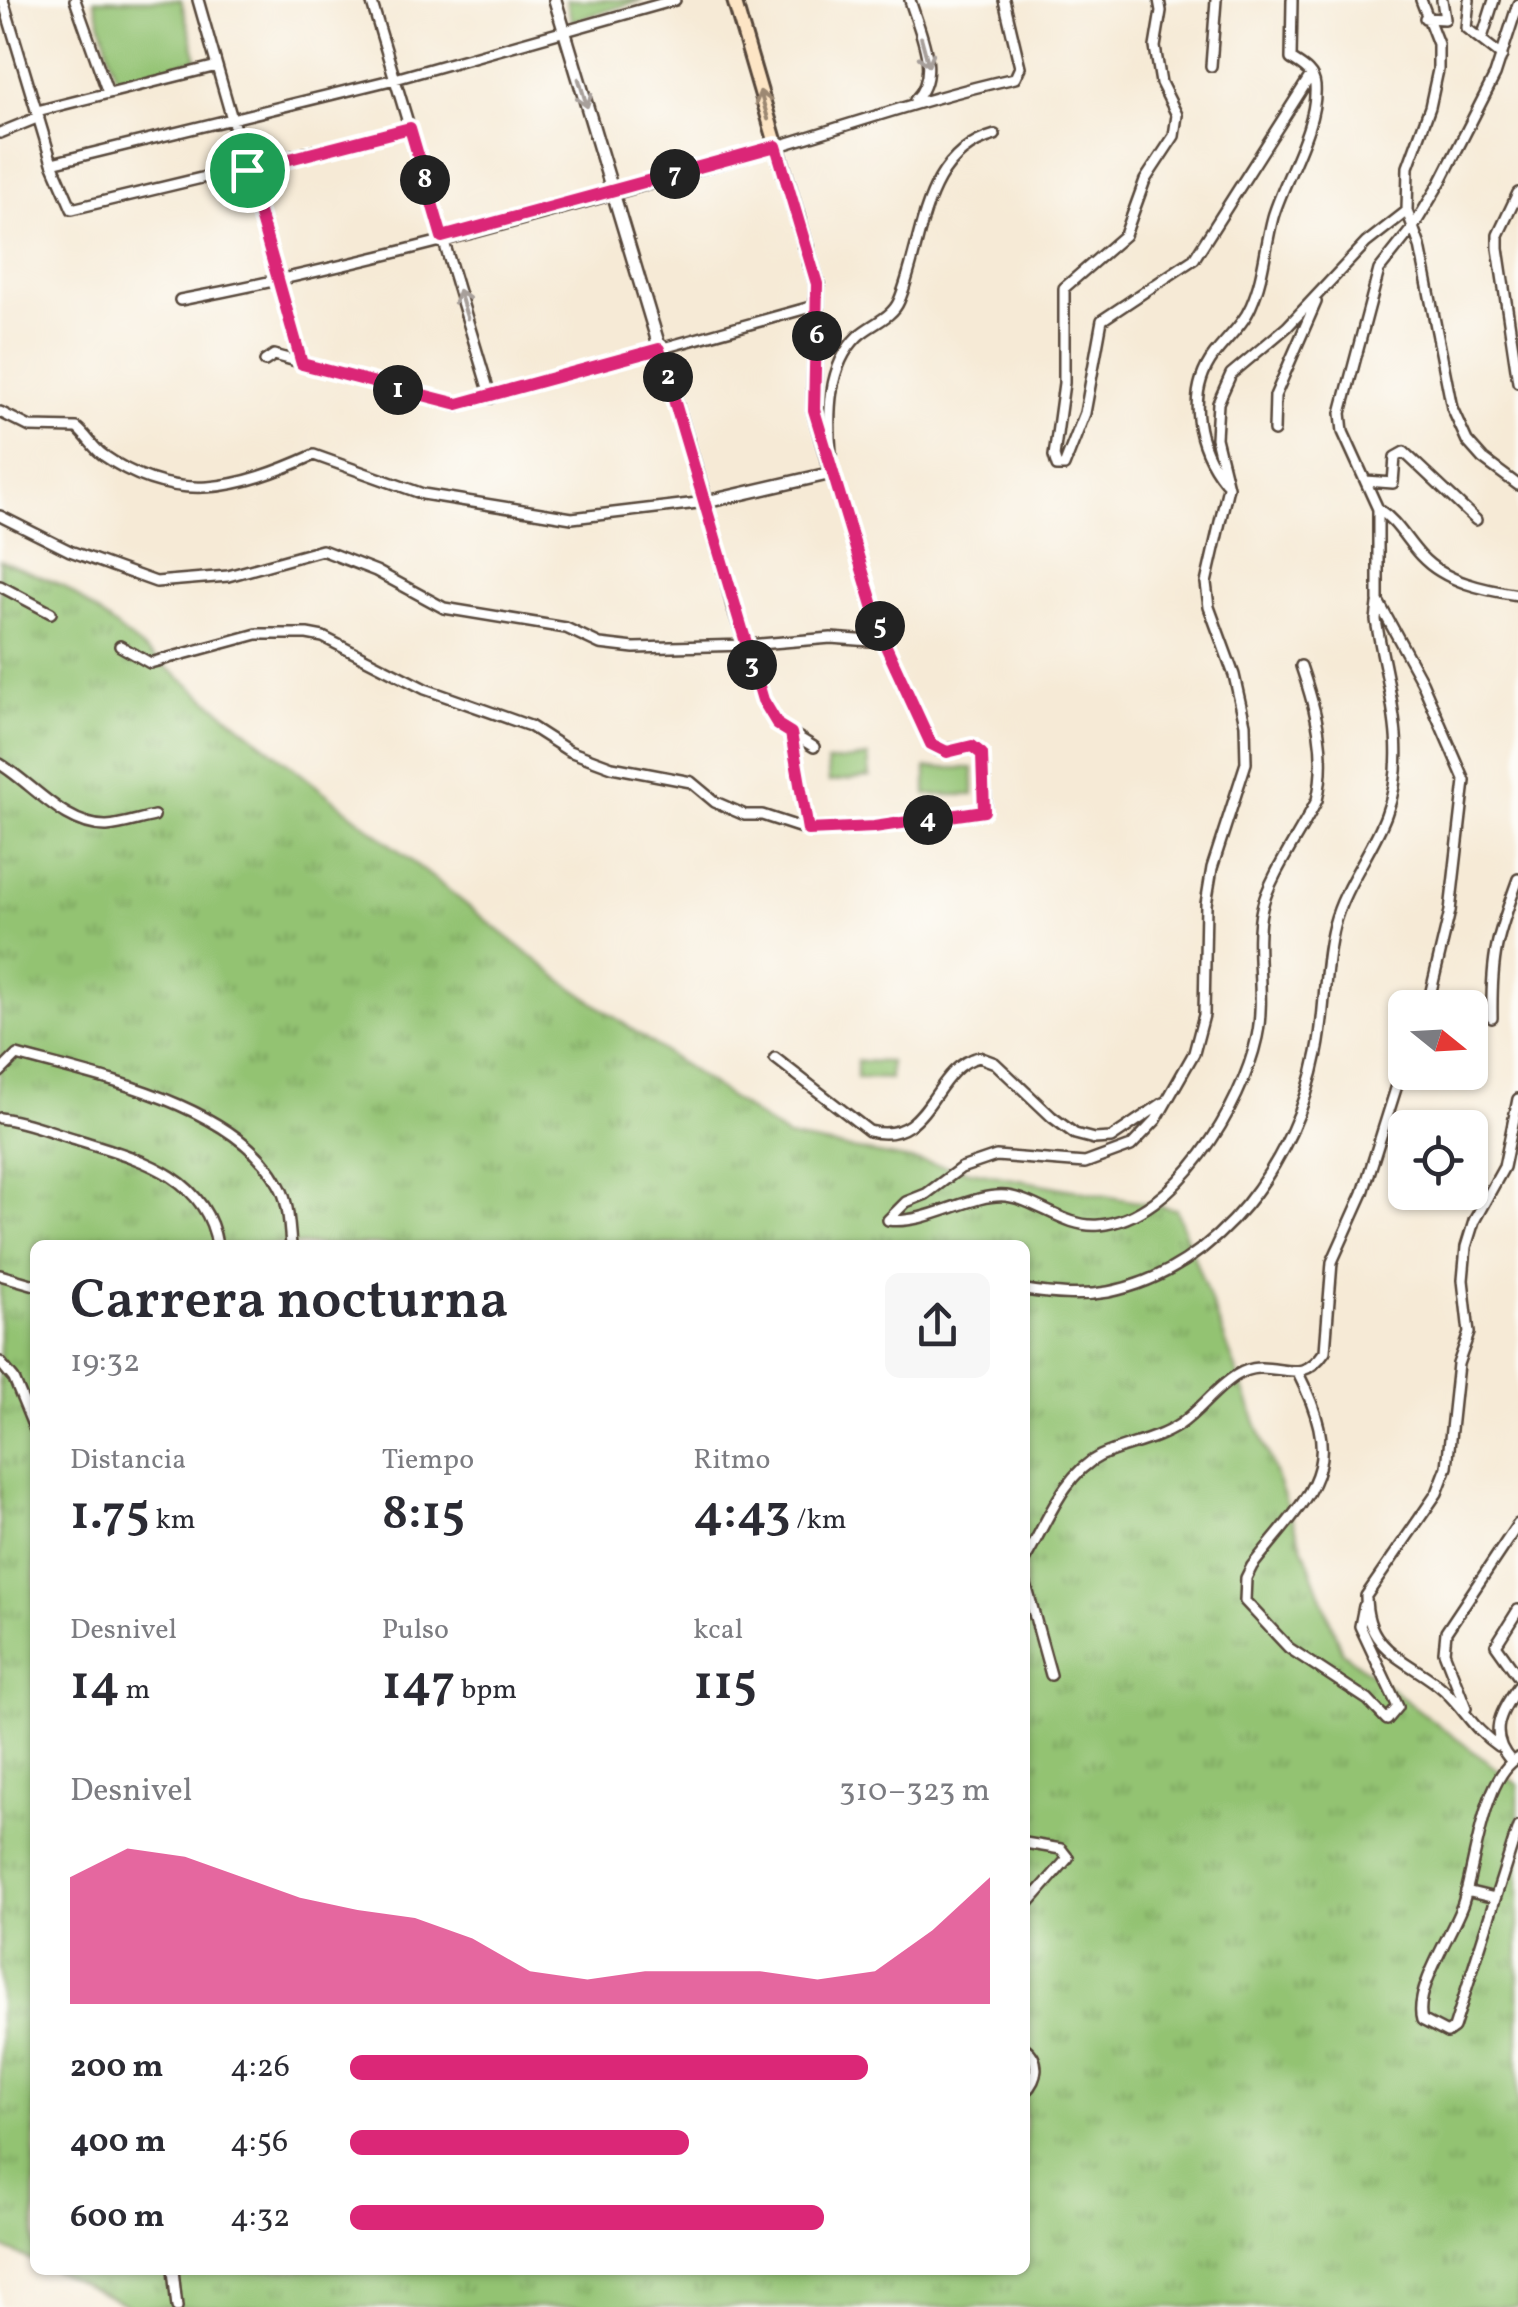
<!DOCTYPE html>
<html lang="es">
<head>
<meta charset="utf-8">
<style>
  body { margin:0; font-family:Vollkorn,serif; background:#f7f7f7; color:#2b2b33; height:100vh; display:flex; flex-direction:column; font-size:38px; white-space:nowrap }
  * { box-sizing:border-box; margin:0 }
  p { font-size:32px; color:#7c7c81 }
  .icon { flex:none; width:55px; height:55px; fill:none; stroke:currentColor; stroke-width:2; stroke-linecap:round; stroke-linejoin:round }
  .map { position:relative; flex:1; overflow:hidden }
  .panel { position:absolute; left:30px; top:1240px; width:1000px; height:1035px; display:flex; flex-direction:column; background:#fff; border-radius:15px; box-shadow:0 2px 8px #0004 }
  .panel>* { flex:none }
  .needle { width:65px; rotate:108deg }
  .fabs { position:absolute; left:1388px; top:990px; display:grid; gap:20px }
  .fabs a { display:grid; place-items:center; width:100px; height:100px; border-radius:15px; background:#fff; box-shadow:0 2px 8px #0004; font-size:50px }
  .pin { position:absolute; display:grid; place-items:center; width:85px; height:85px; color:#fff; margin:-42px; border:5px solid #fff; border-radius:50%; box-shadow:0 2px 10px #0007 }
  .km { position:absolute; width:50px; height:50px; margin:-25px; border-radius:50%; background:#222; color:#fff; font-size:28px; line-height:50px; text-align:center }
  .round { display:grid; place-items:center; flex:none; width:105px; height:105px; border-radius:15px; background:#f7f7f7 }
  .summary { display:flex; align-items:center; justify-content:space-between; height:170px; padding:0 40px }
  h1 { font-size:55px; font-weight:600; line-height:75px }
  .figures { display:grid; grid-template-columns:repeat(3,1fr); gap:15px; height:170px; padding:10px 40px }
  .figures div { display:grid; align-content:center }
  .figures b { font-size:50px; font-weight:600 }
  .figures small { font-size:28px; font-weight:400 }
  .figures p { font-size:28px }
  .chart { height:280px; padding:20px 40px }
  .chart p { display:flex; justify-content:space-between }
  .chart svg { width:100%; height:180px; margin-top:10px; fill:#db2777; opacity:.7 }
  ul { padding:0 40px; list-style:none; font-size:32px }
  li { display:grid; grid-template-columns:160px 120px 1fr; align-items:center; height:75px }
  li i { height:25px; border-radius:12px; background:#db2777 }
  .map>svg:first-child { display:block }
  .grass { fill:url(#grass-tufts); stroke:#677648; stroke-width:2.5 }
  .park { fill:#93c372; stroke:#677648; stroke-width:2.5 }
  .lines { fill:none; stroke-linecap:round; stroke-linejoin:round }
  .minor-casing { stroke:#57473a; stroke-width:14 }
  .tertiary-casing { stroke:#57473a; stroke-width:16 }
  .secondary-casing { stroke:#57473a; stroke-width:18 }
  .minor { stroke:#fff; stroke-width:9 }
  .tertiary { stroke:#fff; stroke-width:11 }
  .secondary { stroke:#fde5c5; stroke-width:12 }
  .oneway { stroke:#a79f9a }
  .oneway2 { stroke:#9c8872 }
  .route-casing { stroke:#fff; stroke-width:20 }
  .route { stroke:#db2777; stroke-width:12 }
</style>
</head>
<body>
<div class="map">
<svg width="1518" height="2307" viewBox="0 0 1518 2307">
  <defs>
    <pattern id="grass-tufts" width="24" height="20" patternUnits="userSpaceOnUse" patternTransform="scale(2.5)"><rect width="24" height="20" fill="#93c372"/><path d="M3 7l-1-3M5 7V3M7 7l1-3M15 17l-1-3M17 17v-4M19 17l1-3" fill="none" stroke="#799f5d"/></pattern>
  </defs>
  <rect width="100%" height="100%" fill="#fdfcf7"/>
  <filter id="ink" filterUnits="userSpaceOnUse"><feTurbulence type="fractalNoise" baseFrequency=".01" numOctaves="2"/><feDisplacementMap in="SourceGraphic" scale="20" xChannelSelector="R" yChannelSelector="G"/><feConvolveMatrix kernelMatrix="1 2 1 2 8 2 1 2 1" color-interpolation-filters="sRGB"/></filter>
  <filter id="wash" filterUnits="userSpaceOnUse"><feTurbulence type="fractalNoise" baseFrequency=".0048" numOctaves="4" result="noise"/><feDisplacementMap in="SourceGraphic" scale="40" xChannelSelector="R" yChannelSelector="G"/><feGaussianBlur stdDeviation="2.25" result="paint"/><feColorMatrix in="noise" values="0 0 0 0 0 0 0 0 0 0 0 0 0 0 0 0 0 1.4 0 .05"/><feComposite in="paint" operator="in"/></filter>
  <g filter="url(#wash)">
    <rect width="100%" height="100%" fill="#f6ead6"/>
    <path class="grass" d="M0,560L64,586L564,982L787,1137L1176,1209L1342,1652L1518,1785V2307H131L52,2270H1025V1245H35V2262L0,2246Z"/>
    <path class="park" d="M94,0H181L197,59L117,82Z
      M566,0H643L572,21Z
      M868,757L870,777L829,782L827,762Z
      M926,768H973V795H926Z
      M857,1061L890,1062V1079L857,1078Z"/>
  </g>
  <g filter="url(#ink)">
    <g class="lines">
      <g class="minor-casing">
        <path id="minor" d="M3,0L52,163L72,209L410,128
          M75,0L108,93
          M198,0L302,364
          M371,0L491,398
          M910,0C919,31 942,74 915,100
          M1159,0L1161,11L1155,47L1161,83L1177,115L1174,136L1145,180L1125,235L1064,288V383L1054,456L1057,466H1064L1085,413L1102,320L1194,259L1311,75
          M1421,0L1438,44V70L1430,107L1408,167L1407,211L1420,246L1452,408L1467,441L1483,459L1518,485
          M1469,0L1466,28L1502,56
          M1425,18L1445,19L1442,0
          M1482,38L1494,0
          M1211,66L1216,0
          M37,111L217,66
          M0,133L39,117
          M52,163L395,79L675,0
          M1518,193L1498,235V248L1518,382
          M180,300C380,262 580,205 775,147C856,123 933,96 1015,78L1020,67L1004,0
          M265,361L274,355L458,405L818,305
          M0,412L30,427L77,428C87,436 93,448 103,455C176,506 239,489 314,455L423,494L572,518L706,502L732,606L769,713L778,725L814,747
          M1274,431L1275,396L1316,302
          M831,454C828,415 827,366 858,336C871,324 892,318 899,301C924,242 920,156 995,135
          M1366,481L1393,483L1395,457L1404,452L1476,520
          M1225,482C1197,447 1185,394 1214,355C1226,339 1243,325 1251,306C1264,277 1265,247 1273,217C1284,179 1318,126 1315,86C1314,72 1302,66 1291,59L1292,0
          M1378,509C1397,521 1406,540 1421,556C1445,582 1485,590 1518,595
          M0,516L70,551L156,582L228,576L322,550L376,571L444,608L566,628L600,644L634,648L747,645L831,638L884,642
          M0,586L51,613
          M120,646L150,663L257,634H307L323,637L425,689L530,726L569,751L612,767L691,782L715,802L745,815H762L808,830L873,827L980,813L986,805L983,758L972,746L938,750L921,725L884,642L832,469
          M1301,666C1316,710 1328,754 1317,800C1303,829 1268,879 1262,908C1253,947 1266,995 1257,1037C1242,1106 1176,1218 1099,1225C1065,1228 1038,1200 1006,1196C970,1193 928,1225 888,1220L906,1202L926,1194L961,1168L996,1156L1085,1163L1131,1146L1156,1120L1194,1053L1204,1015L1206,904L1212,868L1246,763L1245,724L1234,675L1209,607L1206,583L1228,487L1216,438L1218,403L1231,374L1287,327L1366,243L1407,211
          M791,733L808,830
          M0,764C33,784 66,827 107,826C122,825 139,819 154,816
          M1427,1008L1450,911L1465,781L1422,682L1378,601V509L1343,432L1341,413L1379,270L1414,226L1441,181L1495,75L1518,4
          M1492,1018C1491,955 1497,937 1518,879
          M775,1058L869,1131C931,1147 932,1067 979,1057L995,1063L1052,1117L1075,1134L1094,1139L1111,1138L1163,1103
          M0,1072L17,1055C97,1077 236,1104 279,1185C289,1202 289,1226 291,1245
          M0,1118C26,1121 51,1132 76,1139C135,1158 206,1174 217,1245
          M0,1275L35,1285
          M1025,1290C1053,1294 1080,1297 1108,1292C1221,1270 1296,1159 1317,1053C1326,1011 1323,967 1334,925C1344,886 1372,852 1386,815C1411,752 1386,683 1376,620L1378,604
          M0,1362L14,1379L35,1430
          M1298,1373C1347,1470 1313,1489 1252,1566L1246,1578L1245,1601L1289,1648L1368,1700L1387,1720L1398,1707L1360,1626L1364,1606
          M1025,1559C1046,1525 1063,1474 1100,1456C1126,1444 1155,1441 1179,1425C1200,1411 1215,1388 1237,1375C1273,1353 1297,1393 1325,1351L1332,1262L1363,1193L1405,1060
          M1025,1581L1051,1675
          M1518,1610L1496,1645L1518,1676
          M1466,1708L1444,1652L1446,1632L1518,1524
          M1498,1746C1472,1728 1467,1712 1444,1690C1425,1672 1397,1662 1380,1641C1370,1629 1366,1612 1366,1596L1437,1493L1447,1467L1458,1364L1469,1333L1463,1280L1466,1247L1474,1221L1504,1167L1518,1099
          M1518,1758C1483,1776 1475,1867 1463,1903C1453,1933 1413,1990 1422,2020L1447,2033L1454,2028L1518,1827
          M1511,1761C1488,1735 1499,1713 1518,1687
          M1025,1843L1061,1849L1068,1858L1025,1907
          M1466,1891L1495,1898
          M1025,2048C1041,2060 1038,2079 1025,2092
          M173,2270L177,2307"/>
      </g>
      <g class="tertiary-casing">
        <path id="tertiary" d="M555,0L706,502L832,473"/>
      </g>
      <g class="secondary-casing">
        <path id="secondary" d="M734,0L817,284L814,410L832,473"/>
      </g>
      <use href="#minor" class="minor"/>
      <use href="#tertiary" class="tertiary"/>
      <use href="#secondary" class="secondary"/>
    </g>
    <defs><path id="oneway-shaft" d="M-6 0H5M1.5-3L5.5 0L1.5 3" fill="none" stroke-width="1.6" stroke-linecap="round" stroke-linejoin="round" transform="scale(2.5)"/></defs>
    <g class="oneway">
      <use href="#oneway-shaft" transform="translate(925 52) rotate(75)"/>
      <use href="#oneway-shaft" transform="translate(583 93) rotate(73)"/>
      <use href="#oneway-shaft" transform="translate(463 304) rotate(-107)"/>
    </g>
    <use class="oneway2" href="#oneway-shaft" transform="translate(764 105) rotate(-106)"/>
  </g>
  <g class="lines" filter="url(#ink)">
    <g class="route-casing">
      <path id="route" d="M410,128L442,237L776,146L817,284L814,410L884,642L931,744L947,752L972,746L982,754L984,811L874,827L808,830L791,733L778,725L763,700L659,349L458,404L302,364L247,170Z"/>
    </g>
    <use href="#route" class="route"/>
  </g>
</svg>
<div class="fabs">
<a><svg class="needle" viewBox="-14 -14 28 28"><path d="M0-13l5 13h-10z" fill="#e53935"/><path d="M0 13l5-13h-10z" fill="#7c7c81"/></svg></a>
<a><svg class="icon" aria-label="locate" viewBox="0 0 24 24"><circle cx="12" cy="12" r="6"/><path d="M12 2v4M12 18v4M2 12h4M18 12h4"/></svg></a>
</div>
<div class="pin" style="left:247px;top:170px;background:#1e9e55"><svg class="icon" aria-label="arrive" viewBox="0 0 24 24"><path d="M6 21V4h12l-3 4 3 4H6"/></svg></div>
<b class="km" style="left:398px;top:390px">1</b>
<b class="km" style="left:668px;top:377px">2</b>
<b class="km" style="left:752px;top:665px">3</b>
<b class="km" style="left:928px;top:820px">4</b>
<b class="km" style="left:880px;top:626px">5</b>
<b class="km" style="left:817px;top:336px">6</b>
<b class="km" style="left:675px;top:174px">7</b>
<b class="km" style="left:425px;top:180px">8</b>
<section class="panel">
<div class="summary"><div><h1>Carrera nocturna</h1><p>19:32</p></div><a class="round"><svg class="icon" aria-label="share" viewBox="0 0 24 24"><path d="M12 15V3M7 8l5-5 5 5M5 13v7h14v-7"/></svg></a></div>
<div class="figures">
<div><p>Distancia</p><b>1.75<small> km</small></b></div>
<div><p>Tiempo</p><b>8:15</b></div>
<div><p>Ritmo</p><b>4:43<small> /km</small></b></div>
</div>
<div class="figures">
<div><p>Desnivel</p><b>14<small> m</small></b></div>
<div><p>Pulso</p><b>147<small> bpm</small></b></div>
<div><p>kcal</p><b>115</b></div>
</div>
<div class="chart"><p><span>Desnivel</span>310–323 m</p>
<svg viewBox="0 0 160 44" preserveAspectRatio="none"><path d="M0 44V13L10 6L20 8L30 13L40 18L50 21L60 23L70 28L80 36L90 38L100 36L110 36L120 36L130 38L140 36L150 26L160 13V44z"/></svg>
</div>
<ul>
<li><b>200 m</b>4:26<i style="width:81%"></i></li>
<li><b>400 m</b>4:56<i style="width:53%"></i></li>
<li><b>600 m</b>4:32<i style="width:74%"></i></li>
</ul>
</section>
</div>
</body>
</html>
